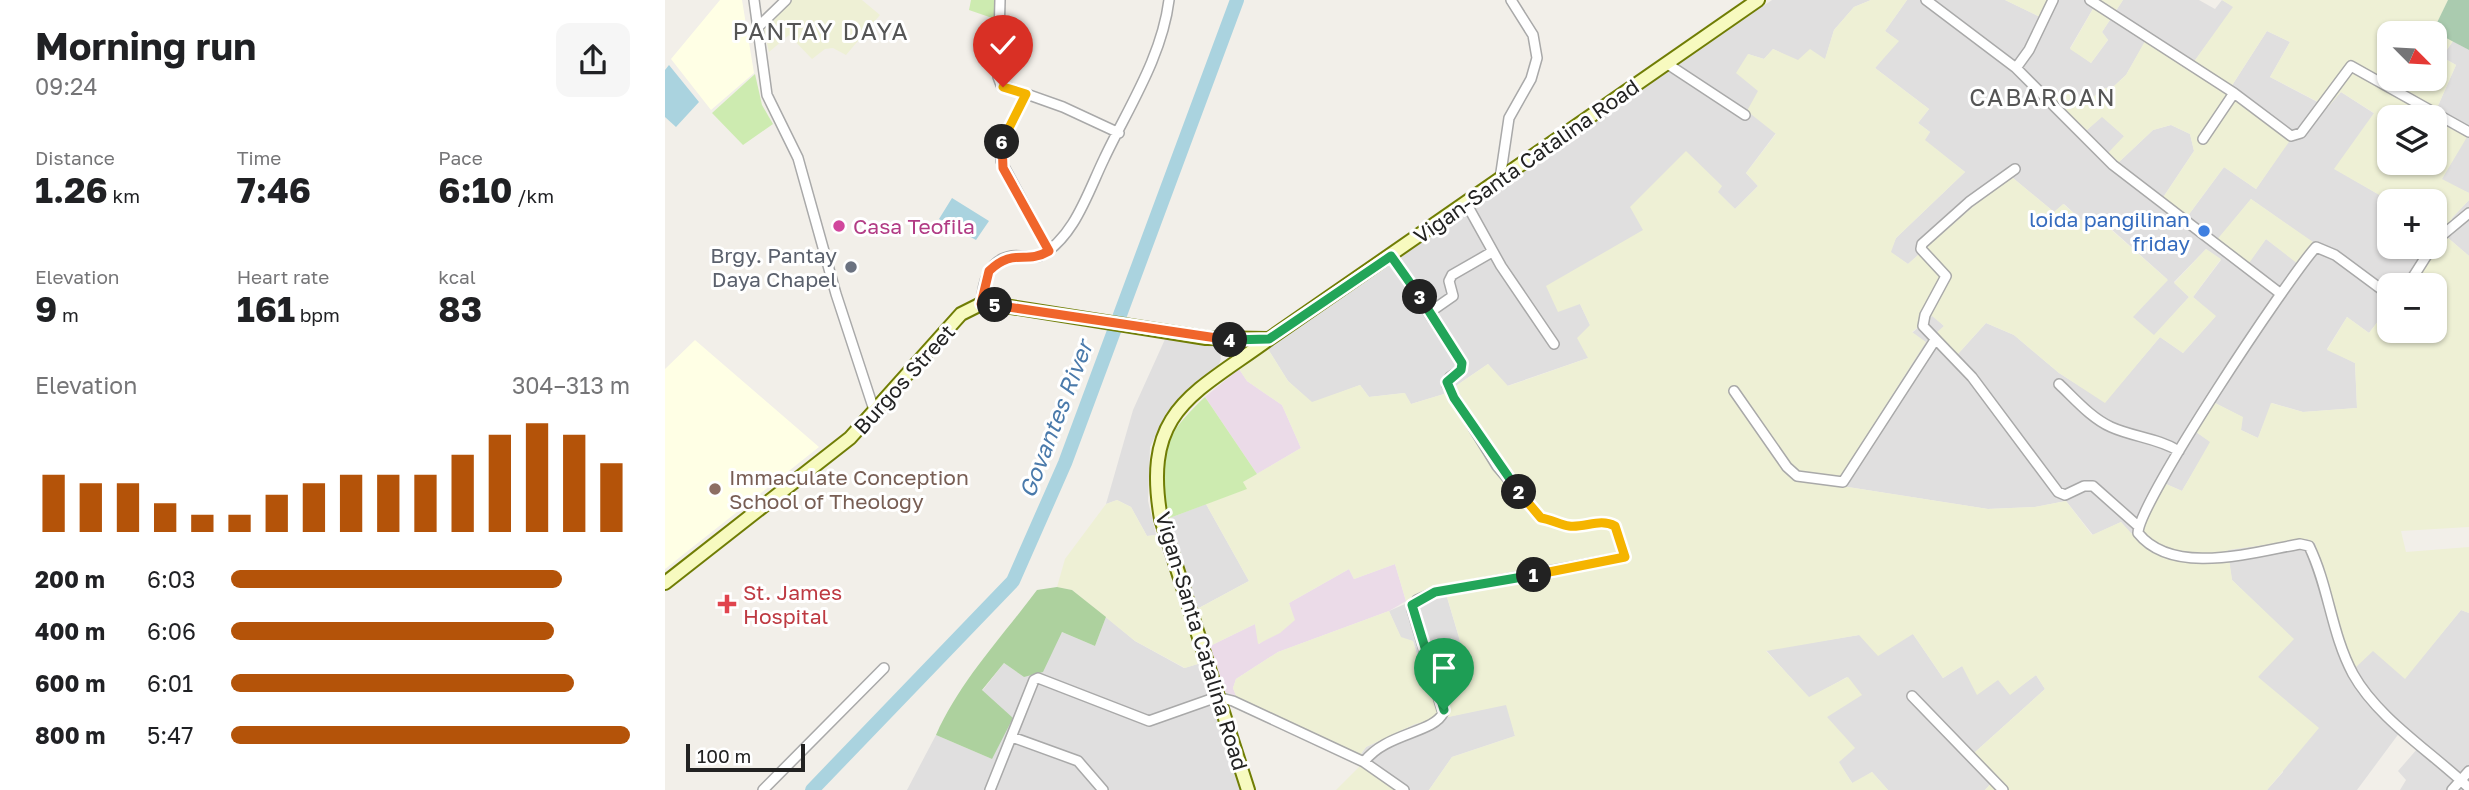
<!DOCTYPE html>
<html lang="en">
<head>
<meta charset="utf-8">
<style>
  body { margin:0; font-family:"Golos Text",sans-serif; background:#f6f6f6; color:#202124; height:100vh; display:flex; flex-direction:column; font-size:26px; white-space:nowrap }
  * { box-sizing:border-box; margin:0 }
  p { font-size:23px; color:#757577 }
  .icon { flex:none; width:38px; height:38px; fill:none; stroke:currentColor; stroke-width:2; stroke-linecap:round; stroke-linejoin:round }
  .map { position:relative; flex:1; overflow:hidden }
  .drawer { display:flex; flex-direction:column; background:#fff; width:665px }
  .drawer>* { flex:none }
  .needle { width:46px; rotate:114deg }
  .controls { position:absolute; left:1712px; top:21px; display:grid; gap:14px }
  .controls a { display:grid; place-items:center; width:70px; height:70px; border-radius:14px; background:#fff; box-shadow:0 2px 5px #0004; font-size:35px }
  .scale { position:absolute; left:21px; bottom:18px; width:119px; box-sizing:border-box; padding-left:7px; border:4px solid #222; border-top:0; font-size:19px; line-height:24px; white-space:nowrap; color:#222; -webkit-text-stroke:5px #fff; paint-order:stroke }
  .pin { position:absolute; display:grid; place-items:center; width:60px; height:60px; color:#fff; margin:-72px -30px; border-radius:50% 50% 50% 0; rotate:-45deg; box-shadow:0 0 7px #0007 }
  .pin .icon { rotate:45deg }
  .km { position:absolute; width:35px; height:35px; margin:-18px; border-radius:50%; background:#222; color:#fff; font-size:19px; line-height:35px; text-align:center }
  .round { display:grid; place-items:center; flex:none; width:74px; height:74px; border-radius:14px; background:#f6f6f6 }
  .overview { display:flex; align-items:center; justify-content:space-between; height:119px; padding:0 35px }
  h1 { font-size:38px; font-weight:700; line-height:52px }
  .stats { display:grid; grid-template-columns:repeat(3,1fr); gap:10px; height:119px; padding:7px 35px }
  .stats div { display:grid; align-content:center }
  .stats b { font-size:35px; font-weight:700 }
  .stats small { font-size:19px; font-weight:400 }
  .stats p { font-size:19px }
  .chart { height:196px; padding:14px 35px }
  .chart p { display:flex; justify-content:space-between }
  .chart svg { width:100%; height:126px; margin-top:7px; stroke:#b45309; stroke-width:6 }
  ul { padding:0 35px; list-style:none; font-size:23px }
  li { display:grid; grid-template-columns:112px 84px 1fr; align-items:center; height:52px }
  li i { height:18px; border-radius:9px; background:#b45309 }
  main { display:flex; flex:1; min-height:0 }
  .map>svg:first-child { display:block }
  .residential { fill:#e0dfdf; fill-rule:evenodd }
  .industrial { fill:#ebdbe8 }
  .education { fill:#ffffe5 }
  .farmland { fill:#eef0d5; fill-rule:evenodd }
  .grass { fill:#cdebb0 }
  .forest { fill:#add19e }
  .cemetery { fill:#aacbaf }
  .water { fill:#aad3df }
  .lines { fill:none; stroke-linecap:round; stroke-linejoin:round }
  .river { stroke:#aad3df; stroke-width:14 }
  .street-casing { stroke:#a9a9a9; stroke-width:12 }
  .secondary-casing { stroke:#707d05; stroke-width:16 }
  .street { stroke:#fff; stroke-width:9 }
  .secondary { stroke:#f7fabf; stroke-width:12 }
  .split-1-casing { stroke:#fff; stroke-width:14 }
  .split-2-casing { stroke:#fff; stroke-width:14 }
  .split-3-casing { stroke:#fff; stroke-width:14 }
  .split-4-casing { stroke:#fff; stroke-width:14 }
  .split-5-casing { stroke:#fff; stroke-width:14 }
  .split-6-casing { stroke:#fff; stroke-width:14 }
  .split-7-casing { stroke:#fff; stroke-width:14 }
  .split-1 { stroke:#22a559; stroke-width:9 }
  .split-2 { stroke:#f5b400; stroke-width:9 }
  .split-3 { stroke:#22a559; stroke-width:9 }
  .split-4 { stroke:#22a559; stroke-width:9 }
  .split-5 { stroke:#f0652b; stroke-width:9 }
  .split-6 { stroke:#f0652b; stroke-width:9 }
  .split-7 { stroke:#f5b400; stroke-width:9 }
  .hotel-dot { fill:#d1479c; stroke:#fff; stroke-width:2.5 }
  .shop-dot { fill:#3f7fe0; stroke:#fff; stroke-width:2.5 }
  .worship-dot { fill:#6b7280; stroke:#fff; stroke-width:2.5 }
  .education-dot { fill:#8d6e63; stroke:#fff; stroke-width:2.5 }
  .health-dot { fill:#e0444e; stroke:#fff; stroke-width:2.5 }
  .labels { text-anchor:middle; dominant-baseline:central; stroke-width:6; stroke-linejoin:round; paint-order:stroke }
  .street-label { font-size:21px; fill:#222; stroke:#fff }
  .shop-label { font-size:21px; fill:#366cbe; stroke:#fff; text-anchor:end }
  .hotel-label { font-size:21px; fill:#b23c85; stroke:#fff; text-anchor:start }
  .worship-label { font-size:21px; fill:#5b616d; stroke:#fff; text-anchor:end }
  .education-label { font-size:21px; fill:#785e54; stroke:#fff; text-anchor:start }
  .health-label { font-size:21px; fill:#be3a42; stroke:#fff; text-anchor:start }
  .water-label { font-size:23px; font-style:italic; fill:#4a7aab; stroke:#fff }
  .quarter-label { font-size:24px; letter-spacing:2px; fill:#555; stroke:#fff }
</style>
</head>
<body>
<main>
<section class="drawer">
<div class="overview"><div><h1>Morning run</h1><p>09:24</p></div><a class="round"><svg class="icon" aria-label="share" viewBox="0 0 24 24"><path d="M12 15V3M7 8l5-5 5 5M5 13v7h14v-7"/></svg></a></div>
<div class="stats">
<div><p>Distance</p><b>1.26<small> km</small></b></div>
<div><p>Time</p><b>7:46</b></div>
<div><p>Pace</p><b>6:10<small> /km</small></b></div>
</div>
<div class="stats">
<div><p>Elevation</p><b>9<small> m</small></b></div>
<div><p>Heart rate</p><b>161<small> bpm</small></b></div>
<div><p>kcal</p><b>83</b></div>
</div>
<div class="chart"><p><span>Elevation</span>304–313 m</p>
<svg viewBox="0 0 160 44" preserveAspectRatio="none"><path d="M5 44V24M15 44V27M25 44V27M35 44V34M45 44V38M55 44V38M65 44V31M75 44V27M85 44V24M95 44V24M105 44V24M115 44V17M125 44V10M135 44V6M145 44V10M155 44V20"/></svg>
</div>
<ul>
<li><b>200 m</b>6:03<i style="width:83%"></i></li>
<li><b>400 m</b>6:06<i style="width:81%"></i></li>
<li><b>600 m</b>6:01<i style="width:86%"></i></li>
<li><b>800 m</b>5:47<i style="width:100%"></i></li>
</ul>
</section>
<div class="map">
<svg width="1804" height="790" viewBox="0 0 1804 790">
  <rect width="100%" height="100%" fill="#f2efe9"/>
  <path class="residential" d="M1107,0H1206L1189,7L1169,30L1160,60L1133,61L1108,49L1099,59L1083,54L1111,133L1081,173L1093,186L1070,209L1052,192L1057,186L950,247L915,304L925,325L923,358L842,386L823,364L779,394L746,404L739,393L704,397L695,385L647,403L623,381L603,349Z
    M1242,0H1340L1375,17L1386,0H1433L1405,48L1426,63L1443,40L1437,32L1458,0H1534L1550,9L1557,0L1569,7L1523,70L1480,42L1461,75L1448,87L1437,89L1418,108L1397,89L1388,99L1422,130L1437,116L1460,137L1444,153L1454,162L1488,130L1506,125L1525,134L1529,151L1497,199L1522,217L1559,167L1591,189L1625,139L1566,87L1602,31L1625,42L1605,77L1662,107L1676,92L1710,114L1670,169L1725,201L1724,247H1769V224L1773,240L1761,264L1746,285H1724V307L1704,333L1682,317L1662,349L1690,363L1692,408L1638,412L1607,403L1593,438L1576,430L1577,417L1550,403L1531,432L1546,442L1517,491L1501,484L1479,522L1466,534L1456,522L1428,535L1401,501L1370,507L1323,509L1170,485L1260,342L1247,333L1267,315L1279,326L1272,334L1292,355L1321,323L1349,335L1394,373L1440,402L1495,337L1518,353L1550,317L1528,297L1556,260L1541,249L1509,282L1524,297L1489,336L1467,317L1502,279L1435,219L1425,228L1399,204L1389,212L1348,178L1331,186L1243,264L1225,252L1231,238L1300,172L1259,140L1265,132L1253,123L1264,109L1210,68L1233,41L1220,31ZM1586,199L1647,242L1633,263L1601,239L1582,265L1551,242Z
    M1788,41L1804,50V193L1776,180L1801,137L1768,117L1791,65L1777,57Z
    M1804,200V256L1782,237L1787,218Z
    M501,337L542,341L555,351L556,359L553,367L501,413L485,447L483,501L491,535L482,536L466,507L452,500L441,504L468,410Z
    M541,504L584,581L532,609L502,519Z
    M1642,539L1650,543L1708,650L1740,678L1796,610L1804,613V790H1735L1741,780L1733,771L1753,748L1735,732L1692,790H1602L1618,772L1593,676L1628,639L1567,580L1562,550Z
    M779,587L805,675L760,682L748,641L736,638L724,611Z
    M441,617L470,641L519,668L536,663L578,790H242L271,735L327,759L317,691L339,663L359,677L397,632L430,646Z
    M1248,634L1278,678L1297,666L1334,680L1345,694L1371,675L1380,689L1309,753L1332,777L1320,790H1223L1207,772L1188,784L1173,762L1162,717L1182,677L1144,698L1101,650L1194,635Z
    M842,704L850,736L787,757L764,790H732L699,768L696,754L701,747L750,724Z"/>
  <path class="industrial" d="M574,369L582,381L617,405L636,448L592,474L540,397Z
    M730,564L741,601L724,611L613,652L571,679L568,688L571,696L560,692L545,646L590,624L594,644L629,620L624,603L684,569L689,579Z"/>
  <path class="education" d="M55,0H77L89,73L46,110L6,59Z
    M30,340L154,447L0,569V369Z"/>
  <path class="farmland" d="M124,0H197L215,15L181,55L168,48L160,49L147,59L124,35L104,52L99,31L102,22Z
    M1206,0H1242L1220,31L1234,41L1210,68L1264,109L1253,123L1265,132L1260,140L1300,172L1231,238L1226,252L1243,264L1331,186L1348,178L1389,212L1398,204L1425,227L1434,219L1503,280L1468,317L1489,335L1524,297L1509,283L1541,249L1556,259L1528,297L1551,316L1518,353L1495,337L1440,403L1394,373L1349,335L1321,323L1292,355L1271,333L1279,326L1267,316L1247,332L1261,342L1170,485L1323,509L1370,507L1401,501L1427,535L1456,522L1467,534L1479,522L1501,484L1517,491L1545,442L1531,432L1550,403L1578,417L1576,430L1593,438L1606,403L1638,412L1692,408L1690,363L1662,350L1682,317L1704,333L1724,307V331H1769V285H1746L1773,240L1769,201H1725L1669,169L1709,113L1676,92L1663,107L1605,77L1625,42L1602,31L1566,87L1626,139L1591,189L1559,167L1522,217L1497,199L1529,151L1525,134L1506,125L1488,130L1454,162L1443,153L1459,136L1437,117L1422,130L1387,99L1397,88L1418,107L1437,89L1448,87L1461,75L1480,41L1523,70L1568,7L1557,0H1783L1769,31L1788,41L1777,57L1791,65L1768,117H1724V163H1769V120L1802,137L1777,179L1804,193V200L1787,218L1782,237L1804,256V527L1736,531L1741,552L1804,547V613L1796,610L1740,679L1708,651L1690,668L1677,640L1650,543L1642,539L1563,550L1567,580L1629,639L1593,677L1654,728L1602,790H1320L1332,777L1309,753L1380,689L1371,675L1345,695L1333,680L1312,695L1297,666L1278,678L1248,634L1213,656L1194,635L1101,651L1144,697L1183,677L1197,695L1162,717L1190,748L1174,762L1187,783L1207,772L1223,790H764L787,757L850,736L841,705L750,724L701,747L696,754L699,768L732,790H671L695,766L692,753L571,696L568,688L571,679L613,652L724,611L736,637L748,641L760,682L805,674L779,587L741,601L730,564L689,579L684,569L624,603L630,620L615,633L593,644L590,624L545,646L532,609L584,581L541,504L581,489L578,482L636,448L617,405L582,381L574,369L603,349L623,381L647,402L695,385L704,397L740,393L746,404L779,394L823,364L843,386L923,358L912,338L925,325L915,304L893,312L881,286L978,230L965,207L1021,151L1057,186L1053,192L1070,209L1093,186L1081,173L1111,134L1082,111L1093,91L1071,73L1083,54L1099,59L1108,49L1133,60L1145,49L1160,59L1169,30L1189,7ZM1724,33H1769V79H1724Z
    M1340,0H1386L1375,17Z
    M1433,0H1458L1437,32L1443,40L1426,63L1405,49Z
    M1586,199L1648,242L1633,264L1601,239L1582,266L1550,242Z
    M452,500L466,507L482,536L491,535L536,663L520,668L470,641L407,590L392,587L400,559L441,504Z"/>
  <path class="grass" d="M306,0H330V19L304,10Z
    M90,74L97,105L108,124L78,145L47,113Z
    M540,397L592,474L578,482L582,489L502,519C493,458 493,441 540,397Z"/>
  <path class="forest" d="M392,587L407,590L441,617L430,646L397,632L378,672L359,677L339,663L317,690L348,718L327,759L271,735C295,681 337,637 372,590Z"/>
  <path class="cemetery" d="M1783,0H1804V50L1768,31Z"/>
  <path class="water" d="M4,65L34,102L11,127L0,117V70Z
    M287,198L324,221L311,240L274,219Z"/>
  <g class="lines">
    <path class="river" d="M147,790L348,581L400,463L572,0"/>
    <g class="street-casing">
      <path id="street" d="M89,0L102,95L133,158L171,294L210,413
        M335,0L333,77L336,85L398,107L454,133
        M1261,0L1351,68L1448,165L1616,294
        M1425,0L1569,93L1626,136L1636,133L1686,66L1804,132
        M93,27L121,0
        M1001,63L1080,115
        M1351,68L1364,50L1388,0
        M361,94L336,143V161L384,251
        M1538,139L1569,93
        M1350,169L1304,202L1257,244L1256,249L1281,276L1260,315L1258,326L1307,377L1393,492L1400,495L1419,486H1428L1473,526
        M835,179L844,118L866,79L872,58L868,35L846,0
        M801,203L836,266L889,344
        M1769,242L1804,213
        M1743,285L1767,247
        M1724,295L1670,255L1651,247C1623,278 1473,503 1473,533C1508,577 1589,552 1635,544L1644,546C1664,587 1666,633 1688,674C1713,719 1768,753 1804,788
        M316,304C318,284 322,260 347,256C356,255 365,258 375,256C409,238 423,192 439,159C463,108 497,57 504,0
        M765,312L788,296L784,281L787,275L827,252
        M1394,384C1410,399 1426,418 1446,427C1468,437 1493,438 1514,451
        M1069,391L1122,467L1132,476L1178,482L1270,340
        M1247,696L1338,790
        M347,737L413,761L438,790
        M699,762C720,733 769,733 778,713L747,609L752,600L770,592L960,557L950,526C935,518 920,528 904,526C896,525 885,519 876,518L832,466L782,385L785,377L796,370L797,363L726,256
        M98,790L219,668
        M325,790L369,680L373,678L484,721L552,697L568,701L699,762L739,790
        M1787,790L1804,771"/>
    </g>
    <g class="secondary-casing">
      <path id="secondary" d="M0,583L185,438L296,314L316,304L340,306L541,338L603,339
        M583,790L496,519C477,411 527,395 604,339L1093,0"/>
    </g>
    <use href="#street" class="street"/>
    <use href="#secondary" class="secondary"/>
  </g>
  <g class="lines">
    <g class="split-1-casing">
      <path id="split-1" d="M779,710L747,605L770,592L869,575"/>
    </g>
    <g class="split-2-casing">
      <path id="split-2" d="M854,492L876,518C885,519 896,525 904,526C920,528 935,518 950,526L960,557L869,575"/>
    </g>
    <g class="split-3-casing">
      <path id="split-3" d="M755,297L797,363L796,370L782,382L789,398L854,492"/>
    </g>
    <g class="split-4-casing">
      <path id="split-4" d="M565,340L604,339L726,256L755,297"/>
    </g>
    <g class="split-5-casing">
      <path id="split-5" d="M330,305L565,340"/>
    </g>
    <g class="split-6-casing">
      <path id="split-6" d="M330,305L316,304L324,271C349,247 360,265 384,251L338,168L337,142"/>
    </g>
    <g class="split-7-casing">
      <path id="split-7" d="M337,142L361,94L338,87"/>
    </g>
    <use href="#split-1" class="split-1"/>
    <use href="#split-2" class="split-2"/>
    <use href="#split-3" class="split-3"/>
    <use href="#split-4" class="split-4"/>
    <use href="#split-5" class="split-5"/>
    <use href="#split-6" class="split-6"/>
    <use href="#split-7" class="split-7"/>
  </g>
  <circle class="hotel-dot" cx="174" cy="226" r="7"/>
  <circle class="shop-dot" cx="1539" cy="231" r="7"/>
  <circle class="worship-dot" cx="186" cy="267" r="7"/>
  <circle class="education-dot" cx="50" cy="489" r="7"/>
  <path class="health-dot" d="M58.5 593.5h7v7h7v7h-7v7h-7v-7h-7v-7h7z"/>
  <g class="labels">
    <g class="street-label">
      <text transform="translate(861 161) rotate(-35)">Vigan-Santa Catalina Road</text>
      <text transform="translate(239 379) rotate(-48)">Burgos Street</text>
      <text transform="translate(537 641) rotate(73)">Vigan-Santa Catalina Road</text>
    </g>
    <g class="shop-label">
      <text x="1525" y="219">loida pangilinan<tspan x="1525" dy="24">friday</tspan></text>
    </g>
    <g class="hotel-label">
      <text x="188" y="226">Casa Teofila</text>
    </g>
    <g class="worship-label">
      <text x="172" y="255">Brgy. Pantay<tspan x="172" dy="24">Daya Chapel</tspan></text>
    </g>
    <g class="education-label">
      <text x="64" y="477">Immaculate Conception<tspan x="64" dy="24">School of Theology</tspan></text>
    </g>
    <g class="health-label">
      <text x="78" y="592">St. James<tspan x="78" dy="24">Hospital</tspan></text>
    </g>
    <g class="water-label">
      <text transform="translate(390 419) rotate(-69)">Govantes River</text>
    </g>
    <g class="quarter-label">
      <text x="156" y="30">PANTAY DAYA</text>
      <text x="1378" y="96">CABAROAN</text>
    </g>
  </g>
</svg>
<div class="controls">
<a><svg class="needle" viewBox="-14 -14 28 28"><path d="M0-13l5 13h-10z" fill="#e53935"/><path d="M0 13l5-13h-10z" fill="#757577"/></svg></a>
<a><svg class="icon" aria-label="layers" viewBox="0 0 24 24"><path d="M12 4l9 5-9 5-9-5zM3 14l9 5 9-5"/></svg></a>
<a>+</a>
<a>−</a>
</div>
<div class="scale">100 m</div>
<div class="pin" style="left:779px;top:710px;background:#1e9e55"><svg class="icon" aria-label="arrive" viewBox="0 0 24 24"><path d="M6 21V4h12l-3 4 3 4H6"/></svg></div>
<div class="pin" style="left:338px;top:87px;background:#d93025"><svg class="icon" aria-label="check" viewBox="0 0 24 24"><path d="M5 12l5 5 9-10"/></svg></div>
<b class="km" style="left:869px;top:575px">1</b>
<b class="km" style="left:854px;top:492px">2</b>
<b class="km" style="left:755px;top:297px">3</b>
<b class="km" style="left:565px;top:340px">4</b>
<b class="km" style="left:330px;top:305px">5</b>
<b class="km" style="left:337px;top:142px">6</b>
</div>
</main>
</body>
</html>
